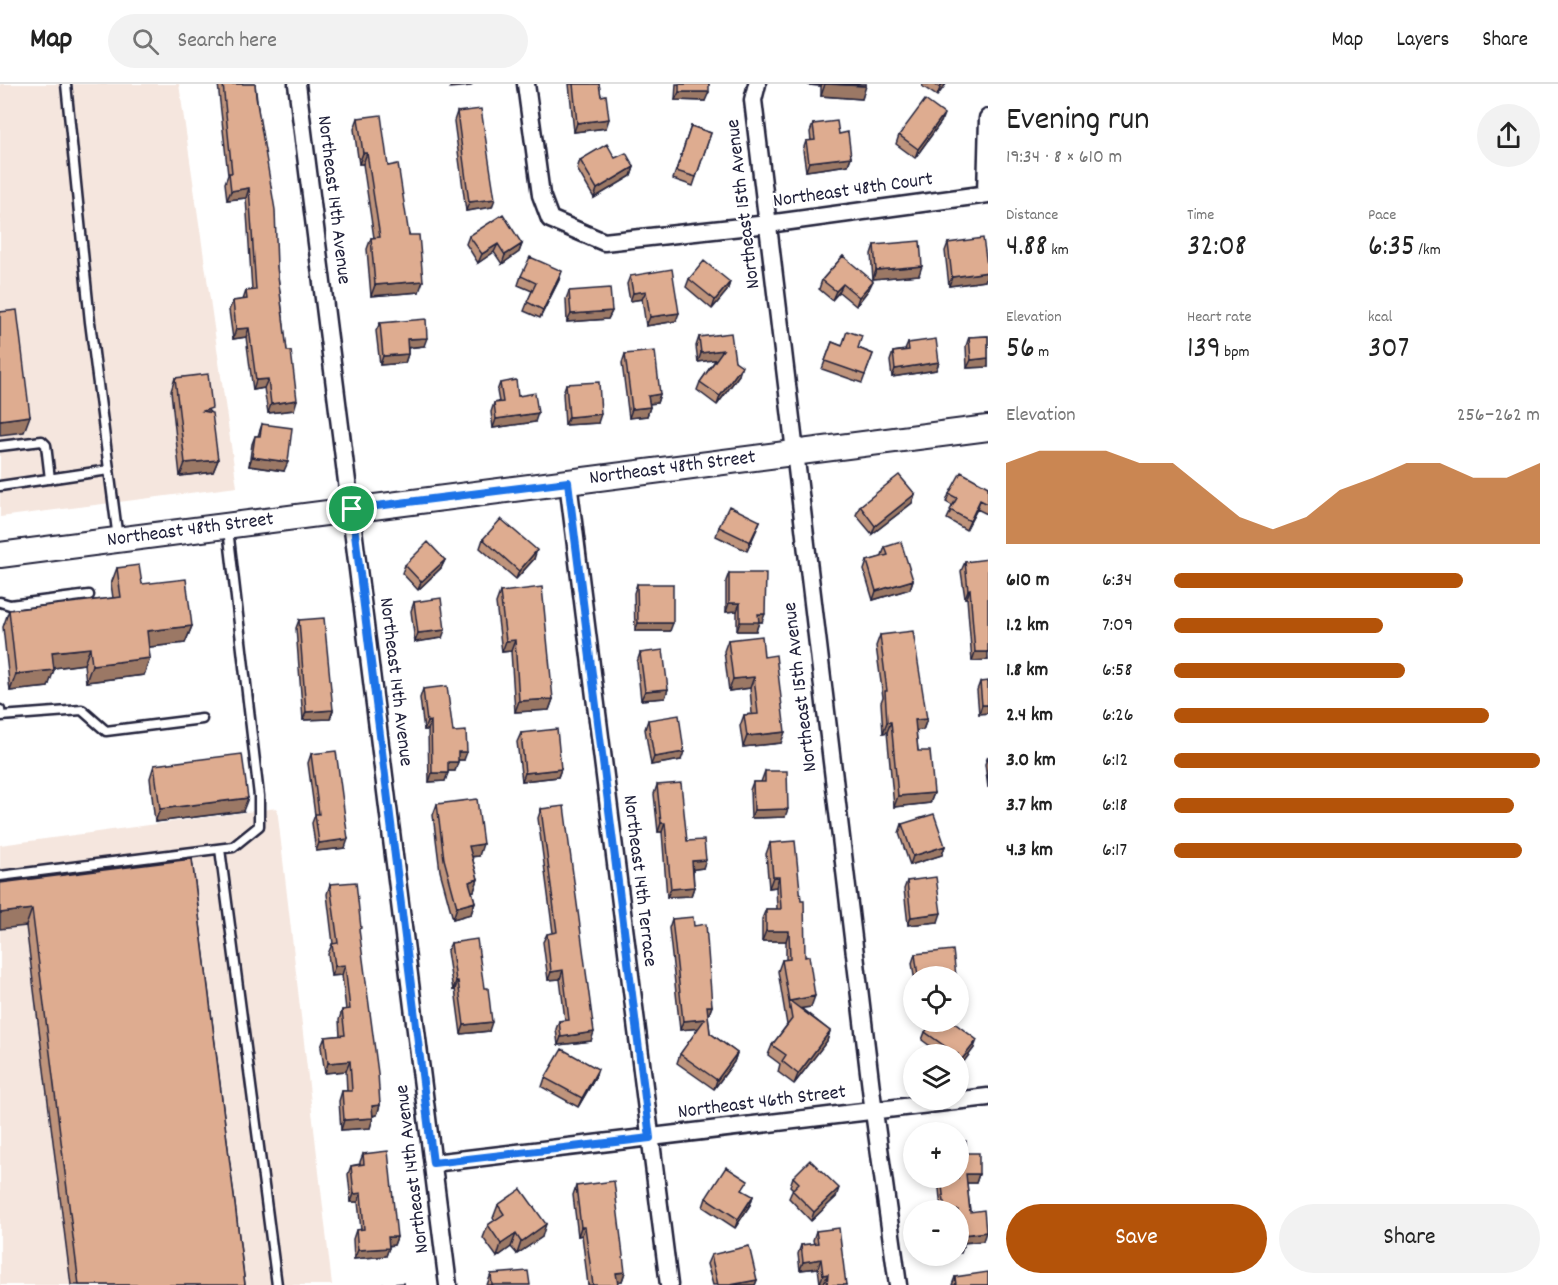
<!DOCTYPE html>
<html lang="en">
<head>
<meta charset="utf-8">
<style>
  body { margin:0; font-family:Dekko,sans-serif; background:#f2f2f2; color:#222; height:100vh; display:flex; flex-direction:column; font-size:22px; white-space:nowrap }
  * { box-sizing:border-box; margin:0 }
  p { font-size:20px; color:#767676 }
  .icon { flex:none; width:33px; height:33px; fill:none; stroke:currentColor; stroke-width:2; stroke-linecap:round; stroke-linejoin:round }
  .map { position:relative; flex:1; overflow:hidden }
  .side { display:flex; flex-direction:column; background:#fff; width:570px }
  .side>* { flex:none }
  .tools { position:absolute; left:903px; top:882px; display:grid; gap:12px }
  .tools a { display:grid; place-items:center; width:66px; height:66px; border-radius:50%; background:#fff; box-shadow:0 3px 9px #0003; font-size:30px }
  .pin { position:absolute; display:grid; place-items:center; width:51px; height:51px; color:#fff; margin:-26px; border:3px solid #fff; border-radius:50%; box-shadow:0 2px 6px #0007 }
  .round { display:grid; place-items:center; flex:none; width:63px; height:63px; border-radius:32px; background:#f2f2f2 }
  .headline { display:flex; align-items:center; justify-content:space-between; height:102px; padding:0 18px }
  h1 { font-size:33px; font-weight:600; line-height:45px }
  .stats { display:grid; grid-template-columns:repeat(3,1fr); gap:9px; height:102px; padding:6px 18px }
  .stats div { display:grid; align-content:center }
  .stats b { font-size:30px; font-weight:600 }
  .stats small { font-size:16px; font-weight:400 }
  .stats p { font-size:16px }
  .chart { height:168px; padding:12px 18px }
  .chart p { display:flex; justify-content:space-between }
  .chart svg { width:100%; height:108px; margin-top:6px; fill:#b45309; opacity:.7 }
  .button { display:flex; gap:12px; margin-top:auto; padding:12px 18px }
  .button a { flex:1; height:69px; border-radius:36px; background:#b45309; color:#fff; font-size:24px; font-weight:600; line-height:69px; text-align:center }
  .button a+a { background:#f2f2f2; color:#222 }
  ul { padding:0 18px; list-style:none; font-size:20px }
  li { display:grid; grid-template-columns:96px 72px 1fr; align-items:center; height:45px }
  li i { height:15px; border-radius:8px; background:#b45309 }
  header { display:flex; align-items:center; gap:36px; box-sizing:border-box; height:84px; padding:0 30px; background:#fff; border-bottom:2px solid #e0e0e0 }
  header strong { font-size:28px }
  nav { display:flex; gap:33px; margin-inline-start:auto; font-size:21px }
  .search { width:420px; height:54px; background:#f2f2f2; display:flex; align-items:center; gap:15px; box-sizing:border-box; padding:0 21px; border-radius:33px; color:#767676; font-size:22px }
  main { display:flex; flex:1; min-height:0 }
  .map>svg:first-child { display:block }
  .built { fill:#f5e6de }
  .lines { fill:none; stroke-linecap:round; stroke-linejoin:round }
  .lane-casing { stroke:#22223b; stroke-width:13 }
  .street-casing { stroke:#22223b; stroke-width:21 }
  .secondary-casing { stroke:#22223b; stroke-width:28 }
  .lane { stroke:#fff; stroke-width:8 }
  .street { stroke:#fff; stroke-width:16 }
  .secondary { stroke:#fff; stroke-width:24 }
  .wall { fill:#bf947c; stroke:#22223b; stroke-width:1.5 }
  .shaded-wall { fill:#9b7865; stroke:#22223b; stroke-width:1.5 }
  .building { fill:#deac90; stroke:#22223b; stroke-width:1.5 }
  .route-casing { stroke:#fff; stroke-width:12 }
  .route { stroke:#1a73e8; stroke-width:8 }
  .labels { text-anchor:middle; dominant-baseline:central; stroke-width:4.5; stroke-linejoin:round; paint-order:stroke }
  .street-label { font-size:20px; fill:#22223b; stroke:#fff }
</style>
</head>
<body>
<header>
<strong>Map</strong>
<div class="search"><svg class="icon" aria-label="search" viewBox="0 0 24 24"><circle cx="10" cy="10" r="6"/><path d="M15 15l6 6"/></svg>Search here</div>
<nav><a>Map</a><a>Layers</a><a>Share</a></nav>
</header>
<main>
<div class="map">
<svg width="988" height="1201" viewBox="0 0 988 1201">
  <rect width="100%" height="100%" fill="#fff"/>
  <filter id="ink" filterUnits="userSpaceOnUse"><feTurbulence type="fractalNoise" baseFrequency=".0167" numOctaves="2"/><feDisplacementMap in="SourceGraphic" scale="12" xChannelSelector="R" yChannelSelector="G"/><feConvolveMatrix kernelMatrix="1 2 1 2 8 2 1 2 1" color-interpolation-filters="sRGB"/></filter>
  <g filter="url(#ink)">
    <path class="built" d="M0,0H179L237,403L0,433Z
      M277,724L332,1201H0V761Z"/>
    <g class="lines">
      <g class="lane-casing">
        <path id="lane" d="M66,0L90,238L118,455
          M0,362L42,357L46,361L50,395
          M0,402L109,386
          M0,518L10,521L89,511
          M0,626L1,632L82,626L106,647L202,635
          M220,765L277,1201
          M0,792L233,763L259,742V712L228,445"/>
      </g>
      <g class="street-casing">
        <path id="street" d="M297,0L448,1201
          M526,0L541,111L550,135L604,158L768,140L988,110
          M757,0L753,16L872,1013L898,1201
          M986,110L988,34
          M568,398L669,1201
          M433,1079L988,1013"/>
      </g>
      <g class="secondary-casing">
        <g id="secondary">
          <path id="s1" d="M0,471L988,344"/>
        </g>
      </g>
      <use href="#lane" class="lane"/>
      <use href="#street" class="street"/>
      <use href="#secondary" class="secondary"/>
    </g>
    <path class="wall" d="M218,0H255L294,326L268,329L264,304L253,306L246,253L233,255L229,226L233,217L243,216L246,207L252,206L246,114L227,116L225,99L228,91Z
      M569,0H599L606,44L574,48Z
      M676,0H709L705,17L675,16Z
      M809,0H866L862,15L821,12V2L809,1Z
      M923,0H946L937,12L922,2Z
      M457,28L492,123L466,127L454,37Z
      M358,34L388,82L409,151L419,208L371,212L367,165L371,154H374L363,80H359L354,45Z
      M941,38L915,74L896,60L899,51Z
      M813,40L839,50L851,73L848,81L806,87L803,66L806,57H811L810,48Z
      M691,42L711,49L693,102L673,95Z
      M615,74L634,83L631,92L594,114L577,85L580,76Z
      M469,152L522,160L519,168L502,180L494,168L478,179L466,160Z
      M948,159L988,188L985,197L949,202L945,167Z
      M874,161L919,191L873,195L871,170Z
      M843,172L869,205L856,222L839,208L832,216L819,205L822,196Z
      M521,192L559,196L540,234L524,227L532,207L518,201Z
      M630,192L676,237L646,242L642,215L630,217L627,200Z
      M689,195L730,198L727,207L712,225L686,203Z
      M569,207L612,227L608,235L567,238L566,215Z
      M380,239L424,262L408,264V270L405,279L380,281L376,247Z
      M988,252V283L967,284L966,262L969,253Z
      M699,253L735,277L739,291L717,321L697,306L700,298L716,275L698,278L696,262Z
      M832,258L842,262L858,264L873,270L862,299L822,285Z
      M908,259L939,278L936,286L892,293L890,277L893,268L905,266Z
      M625,270L660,310L657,319L649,320L650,323L647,332L629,334L622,279Z
      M175,294L210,328L218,376L213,388L180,392L171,307Z
      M500,299L518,312L535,338L493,344L491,328L494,319L499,318L497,307Z
      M566,300L598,339L565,341L563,309Z
      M262,340L284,387L249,382L252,360L255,352H258Z
      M988,403V428L987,430L977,425L966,446L947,435L953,422L946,418L949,410Z
      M915,410L912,419L872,450L856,431L860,422Z
      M760,437L747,467L716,452L719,443Z
      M483,455L534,475L516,495L480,464Z
      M885,463L913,496L910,505L873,516L864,486L867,477L882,473V471Z
      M445,476L441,484L418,506L402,489L405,481Z
      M965,478L988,576L972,577L967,514H965L961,487Z
      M117,484L142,500L192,542L185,559L148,563L150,574L144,591L86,598L84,580L53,584L48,603L10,607L3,543L9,526L113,514L111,500Z
      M729,489L762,538H759L756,547H737V527L726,528V497Z
      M637,500L670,547H635L634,509Z
      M500,508L553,615L549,626L515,628L511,567L502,568L496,519Z
      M414,518L442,554L415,558L411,527Z
      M299,536L333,626L330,635L303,636L296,544Z
      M880,551L927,635L923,646H916L918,667L934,709L930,719L894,723L887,648L883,649L881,618L883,613L876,562Z
      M728,556L764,573L781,659L743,663L740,642L744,631L752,630L750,604L729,607L724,567Z
      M640,569L668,605L665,614L641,616L637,578Z
      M980,598L988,629L979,630L977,606Z
      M423,605L453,648L464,676H458L455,687H448L445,697L429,698L428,646H424L420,614Z
      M648,636L681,676L651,681L645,645Z
      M521,649L561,685L558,693L522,697L517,658Z
      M311,670L345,764L316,767L312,739L315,731L308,679Z
      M988,672V704L985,680Z
      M154,681L243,727L155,738L150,694Z
      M765,687L785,733L751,734L750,706L753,698H761Z
      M657,701L703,784L693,785L694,803L691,812L667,813L662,748H658L654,710Z
      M437,720L479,772L472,773L478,795L474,807H472L475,818L471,830L453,835L440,787L433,731Z
      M541,725L591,957L558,961L556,945L559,937L565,936L560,895L548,896L543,858L547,850L553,849L538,734Z
      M902,740L945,762L942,771L910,781L899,749Z
      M770,759L805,873L811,923L801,924L830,947L827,957L794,1000L778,988L780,980L768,971L772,961L787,941L778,887L782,876H786V857H762V835L766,825H777L776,803L769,804L766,770Z
      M192,775L245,1201H71L26,842L0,799Z
      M907,797L938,838L908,841L904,805Z
      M330,800L359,849L380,1021L377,1031L373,1032L370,1044L341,1046L339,1017L342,1007H347L346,987L325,989L321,963L325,953L340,952L339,936L342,926H346L342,891L331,892L328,870L332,860H333L327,810Z
      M672,835L694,842L712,922L709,930L708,931L710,949L737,969L734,978L714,1005L677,979L680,970L699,944L680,946L669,844Z
      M451,859L489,947L461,950L455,905L453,906L447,867Z
      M915,870L956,892H914L912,879Z
      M925,948L974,964L959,984L958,970H941L922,956Z
      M545,994H595L578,1023L542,1003Z
      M966,1069L979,1090L976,1099H967L970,1128L983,1157L964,1159L961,1169L958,1126H941L938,1094H958Z
      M363,1070L397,1153L394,1161L389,1162L386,1172L354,1175L353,1155L356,1146H361L358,1118H351L348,1090L351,1082L360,1080V1078Z
      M793,1093L836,1113L811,1137L789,1114L793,1105L790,1102Z
      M576,1102L625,1188L622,1197H617L618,1201H588L582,1151L578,1152L573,1111Z
      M753,1112L750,1121L735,1144L703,1123L706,1114Z
      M498,1121L542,1153L517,1170L511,1163L497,1173L483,1154L488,1141L495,1136L493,1134Z
      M816,1147L846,1201H824V1199H820L818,1184L800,1186L798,1170L801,1161L814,1160L813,1156Z
      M711,1171L757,1196L755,1201H713L707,1180Z
      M491,1190L530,1201H487Z
      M955,1193L988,1201H952Z"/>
    <path class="shaded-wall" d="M451,0H472L471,2L450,4Z
      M809,0H822L821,2L809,1Z
      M825,0L866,2L862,15L821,12Z
      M942,0H946L937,12L940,4Z
      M679,8H709L705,17L675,16Z
      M944,30L941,38L915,74L918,65Z
      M609,35L606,44L574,48L577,39Z
      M363,69H367L363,80H359Z
      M851,73L848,81L806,87L809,78Z
      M634,83L631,92L594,114L597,105Z
      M249,104L246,114L227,116L231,107Z
      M495,115L492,123L466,127L469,118Z
      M498,160L494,168L478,179L482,170Z
      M522,160L519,168L502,180L505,171Z
      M922,182L919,191L873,195L876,186Z
      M562,187L559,196L540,234L543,226Z
      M988,188L985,197L949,202L952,193Z
      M423,197L419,208L371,212L375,201Z
      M873,197L869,205L856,222L859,213Z
      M730,198L727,207L712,225L715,216Z
      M843,200L839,208L832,216L836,207Z
      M646,207L642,215L630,217L633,209Z
      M612,227L608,235L567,238L571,230Z
      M679,229L676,237L646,242L650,233Z
      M249,244L246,253L233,255L236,245Z
      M427,254L424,262L404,264L407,255Z
      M723,266L720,275L698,278L701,269Z
      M408,270L405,279L380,281L383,272Z
      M988,274V283L967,284L971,276Z
      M939,278L936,286L892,293L895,285Z
      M742,282L739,291L717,321L720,312Z
      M268,295L264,304L253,306L256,296Z
      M660,310L657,319L645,320L648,312Z
      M297,316L294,326L268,329L271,320Z
      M650,323L647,332L629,334L632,325Z
      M538,329L535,338L493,344L496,335Z
      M601,330L598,339L565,341L569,333Z
      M30,332L24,348L0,351V336Z
      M252,373L288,378L284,387L249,382Z
      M218,376L213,388L180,392L185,379Z
      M915,410L912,419L872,450L875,442Z
      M980,416L977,425L966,446L970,437Z
      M760,437L757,445L747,467L750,458Z
      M537,466L534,475L516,495L519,487Z
      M445,476L441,484L418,506L421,498Z
      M913,496L910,505L873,516L876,507Z
      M970,505L967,514H965L968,506Z
      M729,519H740L737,527L726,528Z
      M758,530H765L762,538H759L756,547H737L740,538Z
      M638,539H673L670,547H635Z
      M192,542L185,559L141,564L147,547Z
      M445,546L442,554L415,558L418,549Z
      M515,556L511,567L502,568L506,557Z
      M90,564L84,580L46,585L52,568Z
      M975,568H988V576L972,577Z
      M150,574L144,591L86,598L92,581Z
      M54,586L48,603L10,607L16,590Z
      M754,593L750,604L729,607L733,595Z
      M668,605L665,614L641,616L645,607Z
      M553,615L549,626L515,628L519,617Z
      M982,621H988V629L979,630Z
      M333,626L330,635L303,636L306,628Z
      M927,635L923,646L911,647L915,636Z
      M431,637L428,646H424L427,638Z
      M887,638H891L887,648L883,649Z
      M785,648L781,659L743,663L747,652Z
      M458,668H467L464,676H455Z
      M684,668L681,676L651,681L654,673Z
      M448,678H458L455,687H444Z
      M561,685L558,693L522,697L525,689Z
      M432,689H448L445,697L429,698Z
      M934,709L930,719L894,723L898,712Z
      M248,714L243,727L155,738L160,725Z
      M788,725L785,733L751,734L754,726Z
      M661,739H665L662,748H658Z
      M348,755L345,764L316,767L319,759Z
      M483,760L479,772L465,773L469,762Z
      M945,762L942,771L910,781L913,772Z
      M706,776L703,784L689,786L692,777Z
      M773,793H779L776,803L769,804Z
      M478,795L474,807L465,809L469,798Z
      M694,803L691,812L667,813L671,805Z
      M475,818L471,830L453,835L457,823Z
      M32,825L26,842L0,845V829Z
      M941,829L938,838L908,841L911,833Z
      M766,847H789L786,857H762Z
      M345,881L342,891L331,892L335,882Z
      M563,886L560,895L548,896L551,888Z
      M456,897H458L455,905L453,906Z
      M815,912L811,923L790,926V917Z
      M707,922H712L709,930L704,931Z
      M705,935L702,944L680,946L683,937Z
      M492,938L489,947L461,950L464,941Z
      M830,947L827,957L794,1000L798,990Z
      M594,948L591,957L558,961L561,953Z
      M977,956L974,964L959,984L962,975Z
      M737,969L734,978L714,1005L717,996Z
      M350,977L346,987L325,989L328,979Z
      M598,985L595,994L578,1023L582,1014Z
      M380,1021L377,1031L369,1032L372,1022Z
      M373,1034L370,1044L341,1046L344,1036Z
      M966,1090H979L976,1099H963Z
      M839,1104L836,1113L811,1137L814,1128Z
      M361,1109L358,1118H351L354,1110Z
      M753,1112L750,1121L735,1144L738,1135Z
      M546,1140L542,1153L517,1170L521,1158Z
      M581,1143H585L582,1151L578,1152Z
      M986,1148L983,1157L960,1159L963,1151Z
      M516,1150L511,1163L497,1173L501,1160Z
      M388,1153H397L394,1161L385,1162Z
      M964,1160L961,1169H958V1161Z
      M389,1164L386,1172L354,1175L358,1166Z
      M821,1175L818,1184L800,1186L803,1178Z
      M625,1188L622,1197L613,1198L616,1189Z
      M828,1190L824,1199H820L823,1191Z
      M757,1196L755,1201H730Z"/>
    <path class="building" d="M223,0H255L256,13L275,126L277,183L287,267H291L297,316L271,320L268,295L256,296L249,244L236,245L233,217L247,215L246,207L256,206L249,104L231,107L229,89H232Z
      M573,0H599L601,12L606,11L609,35L577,39Z
      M679,0H709V8H679Z
      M832,0H866V2Z
      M934,0H942L940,4Z
      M925,16L944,30L918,65L899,51Z
      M481,25L495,115L469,118L457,28Z
      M381,31L388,82L398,80L409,151H419L423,197L375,201L371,154L380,153L367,69H363L358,34Z
      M837,37L839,50L848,48L851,73L809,78L806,57L815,56L813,40Z
      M691,42L711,49L696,93L676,87Z
      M607,60L615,74L626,69L634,83L597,105L580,76Z
      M503,130L522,160L505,171L498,160L482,170L469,152Z
      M983,154L988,188L952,193L948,159Z
      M920,157L922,182L876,186L874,161Z
      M843,172L873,197L859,213L843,200L836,207L822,196Z
      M530,173L562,187L543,226L527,218L536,199L521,192Z
      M704,177L730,198L715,216L689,195Z
      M672,185L679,229L650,233L646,207L633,209L630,192Z
      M610,204L612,227L571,230L569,207Z
      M17,226L30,332L0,336V228Z
      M426,235L427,254L407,255L408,270L383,272L380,239Z
      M847,247L862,252L858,264L873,270L865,291L825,277L832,258L842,262Z
      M731,249L735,277L742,282L720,312L700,298L723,266L701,269L699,253Z
      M988,252V274L971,276L969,253Z
      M936,255L939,278L895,285L893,268L909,266L908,259Z
      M655,267L660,310L648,312L650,323L632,325L625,270Z
      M208,290L212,324L203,327L212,329L218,376L185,379L175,294Z
      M516,296L518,312L535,309L538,329L496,335L494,319L503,318L500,299Z
      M599,298L601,330L569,333L566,300Z
      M262,340L292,344L288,378L252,373L255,352H260Z
      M961,388L988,403V420L980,416L970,437L950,426L957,414L949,410Z
      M899,391L915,410L875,442L860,422Z
      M729,422L760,437L750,458L719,443Z
      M501,435L537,466L519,487L483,455Z
      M428,458L445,476L421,498L405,481Z
      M901,458L913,496L876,507L867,477L888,471L885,463Z
      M988,475V568H975L970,505L968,506L965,478Z
      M139,481L142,500L186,495L192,542L147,547L150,574L92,581L90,564L52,568L54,586L16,590L9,526L121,513L117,484Z
      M729,489H766L765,530H758L759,538H740V519H729Z
      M637,500H673V539H638Z
      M542,503L553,615L519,617L515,556L506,557L500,508Z
      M441,514L445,546L418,549L414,518Z
      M324,534L333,626L306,628L299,536Z
      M913,547L927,635L915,636L918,667H930L934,709L898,712L891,638H887L885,607H887L880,551Z
      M762,552L764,573L776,571L785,648L747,652L744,631L758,630L754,593L733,595L728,556Z
      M663,566L668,605L645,607L640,569Z
      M988,597V621H982L980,598Z
      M447,602L453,648L466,647L467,668H458V678H448V689H432L431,637L427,638L423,605Z
      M679,631L684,668L654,673L648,636Z
      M557,645L561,685L525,689L521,649Z
      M336,667L348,755L319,759L315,730H319L311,670Z
      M242,670L248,714L160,725L154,681Z
      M765,687H787L788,725L754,726L753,698H765Z
      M681,699L687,757L704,756L706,776L692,777L694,803L671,805L665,739H661L657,701Z
      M477,715L483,760L469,762L478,795L469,798L475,818L457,823L444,775L437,720Z
      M564,722L594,948L561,953L559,937L569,936L563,886L551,888L547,850L557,848L541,725Z
      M934,730L945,762L913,772L902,740Z
      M795,757L801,816H804L805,873L809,872L815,912L790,917L830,947L798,990L782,977L786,971L772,961L792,935L782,876L790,875L789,847H766V825H781L779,793H773L770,759Z
      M192,775L245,1201H79L32,825L0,829V799Z
      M936,793L941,829L911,833L907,797Z
      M356,798L361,844L359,845L378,989L380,1021L372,1022L373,1034L344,1036L342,1007H352L350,977L328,979L325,953L345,951L342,926L350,925L345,881L335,882L332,860L338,859L330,800Z
      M693,833L694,842L706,840L712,922H707L710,949L737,969L717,996L680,970L705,935L683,937L672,835Z
      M477,855L484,904H488L492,938L464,941L458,897H456L451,859Z
      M953,866L956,892H918L915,870Z
      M933,938H953L977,956L962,975L958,973V970H956L925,948Z
      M562,965L598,985L582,1014L545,994Z
      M958,1057H966V1069H979V1090H966L970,1128L984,1126L986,1148L963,1151L964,1160L958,1161V1126H945L941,1094H958Z
      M388,1067L397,1153H388L389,1164L358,1166L356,1146L364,1145L361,1109L354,1110L351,1082L364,1080L363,1070Z
      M810,1076L839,1104L814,1128L792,1106L799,1099L793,1093Z
      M726,1083L748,1097L742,1106L753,1112L738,1135L706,1114Z
      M614,1097L625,1188L616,1189L618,1201H593L585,1143H581L576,1102Z
      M521,1105L546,1140L521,1158L516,1150L501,1160L488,1141L504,1130L498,1121Z
      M839,1144L846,1201H827L828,1190L823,1191L821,1175L803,1178L801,1161L818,1159L816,1147Z
      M749,1162L757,1196L730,1201H718L711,1171Z
      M528,1187L530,1201H492L491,1190Z
      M988,1188V1201H956L955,1193Z
      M404,1199V1201H378Z"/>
  </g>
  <g class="lines" filter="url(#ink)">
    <g class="route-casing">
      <path id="route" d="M568,398L650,1054L433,1079L352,425Z"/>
    </g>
    <use href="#route" class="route"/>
  </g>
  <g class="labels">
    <g class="street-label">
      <text transform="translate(853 107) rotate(-8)">Northeast 48th Court</text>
      <text transform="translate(333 116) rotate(83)">Northeast 14th Avenue</text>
      <text transform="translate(744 120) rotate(-97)">Northeast 15th Avenue</text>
      <text stroke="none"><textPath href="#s1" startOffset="678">Northeast 48th Street</textPath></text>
      <text stroke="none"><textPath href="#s1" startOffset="192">Northeast 48th Street</textPath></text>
      <text transform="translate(395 598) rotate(83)">Northeast 14th Avenue</text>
      <text transform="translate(801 603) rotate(-97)">Northeast 15th Avenue</text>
      <text transform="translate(639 797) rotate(83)">Northeast 14th Terrace</text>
      <text transform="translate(762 1019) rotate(-7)">Northeast 46th Street</text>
      <text transform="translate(413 1085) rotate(-97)">Northeast 14th Avenue</text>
    </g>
  </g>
</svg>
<div class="tools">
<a><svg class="icon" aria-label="locate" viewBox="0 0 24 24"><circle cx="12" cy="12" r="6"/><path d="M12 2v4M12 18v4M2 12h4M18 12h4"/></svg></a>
<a><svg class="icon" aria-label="layers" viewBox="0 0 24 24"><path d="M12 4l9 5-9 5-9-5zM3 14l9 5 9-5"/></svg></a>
<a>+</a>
<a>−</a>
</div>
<div class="pin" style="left:352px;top:425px;background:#1e9e55"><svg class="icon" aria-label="arrive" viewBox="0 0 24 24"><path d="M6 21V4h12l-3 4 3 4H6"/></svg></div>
</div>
<section class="side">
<div class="headline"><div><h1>Evening run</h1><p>19:34 · 8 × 610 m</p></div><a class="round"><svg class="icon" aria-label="share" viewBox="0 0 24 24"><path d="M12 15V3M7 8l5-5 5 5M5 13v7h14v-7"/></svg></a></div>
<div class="stats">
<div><p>Distance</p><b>4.88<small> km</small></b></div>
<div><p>Time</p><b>32:08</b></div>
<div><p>Pace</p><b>6:35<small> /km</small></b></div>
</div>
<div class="stats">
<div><p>Elevation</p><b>56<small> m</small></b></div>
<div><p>Heart rate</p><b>139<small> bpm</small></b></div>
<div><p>kcal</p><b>307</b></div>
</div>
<div class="chart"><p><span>Elevation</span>256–262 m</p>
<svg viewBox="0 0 160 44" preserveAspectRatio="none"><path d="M0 44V11L10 6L20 6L30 6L40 11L50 11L60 22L70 33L80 38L90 33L100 22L110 17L120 11L130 11L140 17L150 17L160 11V44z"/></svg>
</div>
<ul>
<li><b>610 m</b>6:34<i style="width:79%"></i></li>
<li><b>1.2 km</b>7:09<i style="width:57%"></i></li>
<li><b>1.8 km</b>6:58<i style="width:63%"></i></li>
<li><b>2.4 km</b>6:26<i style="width:86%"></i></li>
<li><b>3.0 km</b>6:12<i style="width:100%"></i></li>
<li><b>3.7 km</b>6:18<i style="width:93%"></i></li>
<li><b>4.3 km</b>6:17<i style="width:95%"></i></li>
</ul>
<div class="button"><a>Save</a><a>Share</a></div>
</section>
</main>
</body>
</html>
